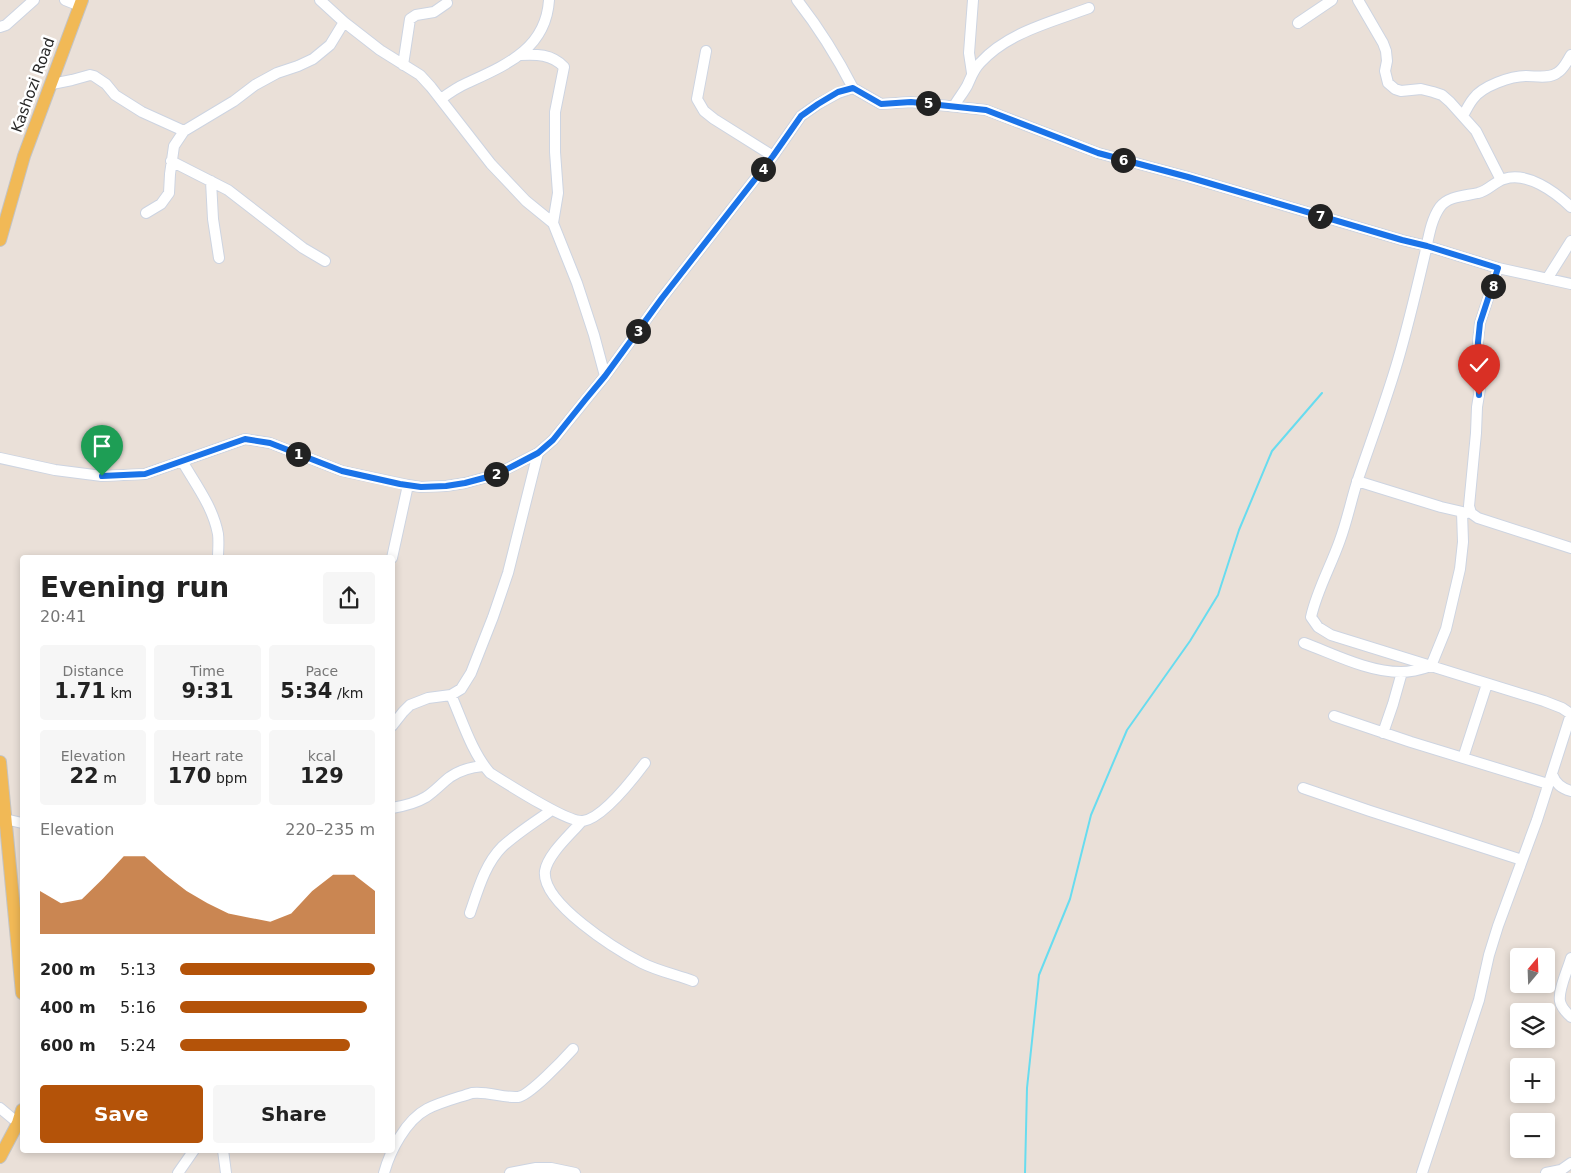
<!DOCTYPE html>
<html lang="en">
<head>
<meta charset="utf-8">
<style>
  body { margin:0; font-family:"DejaVu Sans",sans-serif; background:#f6f6f6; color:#222; height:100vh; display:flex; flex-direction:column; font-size:19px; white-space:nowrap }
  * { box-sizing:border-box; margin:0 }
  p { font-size:16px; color:#767676 }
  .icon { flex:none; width:28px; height:28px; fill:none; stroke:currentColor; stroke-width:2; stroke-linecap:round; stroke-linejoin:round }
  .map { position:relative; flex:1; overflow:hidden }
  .sheet { position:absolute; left:20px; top:555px; width:375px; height:598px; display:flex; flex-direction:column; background:#fff; border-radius:5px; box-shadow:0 2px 8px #0003 }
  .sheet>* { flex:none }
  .needle { width:32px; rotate:19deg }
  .buttons { position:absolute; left:1510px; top:948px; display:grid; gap:10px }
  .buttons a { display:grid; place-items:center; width:45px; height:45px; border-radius:5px; background:#fff; box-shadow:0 2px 8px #0003; font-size:25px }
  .pin { position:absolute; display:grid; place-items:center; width:42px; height:42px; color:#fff; margin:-51px -21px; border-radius:50% 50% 50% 0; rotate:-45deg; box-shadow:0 0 5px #0007 }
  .pin .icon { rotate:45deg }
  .km { position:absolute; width:25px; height:25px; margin:-12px; border-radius:50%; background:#222; color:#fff; font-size:14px; line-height:25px; text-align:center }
  .round { display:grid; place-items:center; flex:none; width:52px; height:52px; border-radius:5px; background:#f6f6f6 }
  .overview { display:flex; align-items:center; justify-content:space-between; height:85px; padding:0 20px }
  h1 { font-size:28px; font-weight:700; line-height:38px }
  .metrics { display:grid; grid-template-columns:repeat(3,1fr); gap:8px; height:85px; padding:5px 20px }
  .metrics div { display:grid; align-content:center; border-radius:5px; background:#f6f6f6; text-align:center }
  .metrics b { font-size:21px; font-weight:700 }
  .metrics small { font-size:14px; font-weight:400 }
  .metrics p { font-size:14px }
  .chart { height:140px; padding:10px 20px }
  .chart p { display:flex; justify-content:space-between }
  .chart svg { width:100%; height:90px; margin-top:5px; fill:#b45309; opacity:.7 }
  .primary-button { display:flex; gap:10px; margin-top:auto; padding:10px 20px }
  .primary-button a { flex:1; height:58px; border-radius:5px; background:#b45309; color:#fff; font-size:20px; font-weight:700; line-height:58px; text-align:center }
  .primary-button a+a { background:#f6f6f6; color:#222 }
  ul { padding:0 20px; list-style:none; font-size:16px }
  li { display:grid; grid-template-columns:80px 60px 1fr; align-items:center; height:38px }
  li i { height:12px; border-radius:6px; background:#b45309 }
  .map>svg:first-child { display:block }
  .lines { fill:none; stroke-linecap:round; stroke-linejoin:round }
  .stream { stroke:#68dcef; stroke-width:2 }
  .minor-casing { stroke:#cdd4e1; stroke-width:12 }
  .major-casing { stroke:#c3c3c3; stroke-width:14 }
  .minor { stroke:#fff; stroke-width:10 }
  .major { stroke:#f1b956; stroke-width:12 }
  .route-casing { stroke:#fff; stroke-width:10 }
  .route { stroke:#1a73e8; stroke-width:6 }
  .labels { text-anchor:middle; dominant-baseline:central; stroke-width:5; stroke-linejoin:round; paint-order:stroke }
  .street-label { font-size:15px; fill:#272727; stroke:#fff }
</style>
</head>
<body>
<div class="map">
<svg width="1571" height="1173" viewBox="0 0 1571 1173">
  <rect width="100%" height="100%" fill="#eae0d8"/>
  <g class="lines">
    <path class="stream" d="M1025,1173L1027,1088L1039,975L1070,899L1091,815L1127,730L1190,641L1218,595L1239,530L1272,451L1322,393"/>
    <g class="minor-casing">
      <path id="minor" d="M65,0L80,6
        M320,0L344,22L380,50L420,75L431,87L491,164L526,201L553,223L577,283L594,335L605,376
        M797,0C819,28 837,57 853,88
        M1358,0L1383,43L1386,51L1387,61L1385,71L1388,83L1395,89L1401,91L1421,89L1433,92L1442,95L1450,102L1476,131L1501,180
        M1298,23L1332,0
        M0,27L6,25L34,0
        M706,51L697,99L704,111L714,119L773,156
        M520,55C536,54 552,54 564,67L555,112V152L558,193L553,223
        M403,65L410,19L416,15L434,12L447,3
        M972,73L969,53L973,0
        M52,84L72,80L90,75L94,76L106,84L115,95L142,112L184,131
        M441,99C449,93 458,87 467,83C506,65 546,49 549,0
        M954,106C958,99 963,93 967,86C971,78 973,70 980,63C1008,32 1052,22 1089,8
        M1463,116C1466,110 1469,104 1473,99C1482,86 1511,76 1526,76C1536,76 1548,79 1557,73C1564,69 1567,61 1571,55
        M171,161L228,190L303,248L325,261
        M211,181L213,219L219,258
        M1571,207C1555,192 1527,171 1504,179C1494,182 1488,191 1478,193C1465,196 1448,196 1440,207C1430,221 1428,242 1424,258C1416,292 1408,326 1398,360C1386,401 1371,441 1357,482C1351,501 1347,521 1340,540C1331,566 1317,590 1311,617L1318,627L1331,635L1544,701L1562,708L1571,714
        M146,213L161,204L169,193L170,174L174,146L184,131L234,101L255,85L277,73L298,66L313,59L330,45L344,22
        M1498,268L1480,323L1478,342L1480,389L1477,407L1476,433L1469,506L1471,513L1478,518L1571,548
        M1547,279L1571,241
        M0,458L55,470L102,476L145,474L245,439L270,443L342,471L408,485L421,487L446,486L465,483L495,475L538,453L553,440L605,376L662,298L773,156L801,116L818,104L838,93L853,88L881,104L911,102L986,110L1098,153L1188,177L1402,240L1427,246L1498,268L1571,284
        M182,461C196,485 213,507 218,534C219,542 218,550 218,558
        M1357,481L1441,507L1467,513
        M392,558L408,485
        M1304,643C1334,654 1368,672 1401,672C1411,672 1422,669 1431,666L1446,629L1460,569L1463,542L1462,512
        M451,695C462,720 472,753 490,773C506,783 568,823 583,821C603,818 633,779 645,763
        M1334,716L1411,742L1548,784
        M392,726L403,712L410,705L428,698L451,695L461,689L471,673L493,617L508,573L538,453
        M1383,733L1393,704L1402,672
        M1463,758L1487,684
        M1552,774C1556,784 1561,788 1571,791
        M1303,788L1370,811L1522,860
        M392,808C404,806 416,803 426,797C435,791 442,783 450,777C460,770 472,767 483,766
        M5,819L22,823
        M581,822C570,835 548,854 545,871C541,903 617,950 642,963C658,971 677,975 693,981
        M470,913C478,890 485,864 502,847C517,833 536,821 552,810
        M1571,958C1568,969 1558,990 1560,1001C1561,1008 1567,1013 1571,1017
        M0,1108L18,1123
        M223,1150L226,1173
        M178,1173L194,1150
        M384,1173C390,1151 406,1120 427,1109C441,1102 457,1098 472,1093C488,1091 502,1098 518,1097C529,1096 564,1059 573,1049
        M510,1173L536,1168H551L575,1173
        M1422,1173L1479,1000L1489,955L1498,926L1537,820L1571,714
        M1546,1173L1561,1170L1571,1163"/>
    </g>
    <g class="major-casing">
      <path id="major" d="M0,240L24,156L82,0
        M0,762L22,993
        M0,1157L18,1123L22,1110"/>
    </g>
    <use href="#minor" class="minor"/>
    <use href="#major" class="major"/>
  </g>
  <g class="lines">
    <g class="route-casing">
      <path id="route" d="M102,476L145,474L245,439L270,443L342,471L400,484L421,487L446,486L465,483L495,475L515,465L538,453L553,440L585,400L605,376L662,298L773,156L801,116L818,104L838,92L853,88L881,104L911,102L986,110L1098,153L1188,177L1402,240L1427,246L1498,268L1480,323L1478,342L1479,395"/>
    </g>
    <use href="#route" class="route"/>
  </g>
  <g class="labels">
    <g class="street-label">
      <text transform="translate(33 85) rotate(-70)">Kashozi Road</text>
    </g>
  </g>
</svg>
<div class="buttons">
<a><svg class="needle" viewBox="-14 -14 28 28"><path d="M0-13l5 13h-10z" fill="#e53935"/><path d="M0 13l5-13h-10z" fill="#767676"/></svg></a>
<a><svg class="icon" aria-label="layers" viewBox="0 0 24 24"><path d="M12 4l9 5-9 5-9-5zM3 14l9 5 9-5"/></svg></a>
<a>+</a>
<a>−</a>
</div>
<div class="pin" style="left:102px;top:476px;background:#1e9e55"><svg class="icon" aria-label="arrive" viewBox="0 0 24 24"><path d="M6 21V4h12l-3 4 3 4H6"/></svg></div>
<div class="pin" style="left:1479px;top:395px;background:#d93025"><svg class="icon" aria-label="check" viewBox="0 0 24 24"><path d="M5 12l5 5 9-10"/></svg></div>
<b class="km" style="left:298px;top:454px">1</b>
<b class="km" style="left:496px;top:474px">2</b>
<b class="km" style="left:638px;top:331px">3</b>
<b class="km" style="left:763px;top:169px">4</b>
<b class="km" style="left:928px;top:103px">5</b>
<b class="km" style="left:1123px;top:160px">6</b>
<b class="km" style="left:1320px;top:216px">7</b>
<b class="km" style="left:1493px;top:286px">8</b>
<section class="sheet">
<div class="overview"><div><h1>Evening run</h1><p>20:41</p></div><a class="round"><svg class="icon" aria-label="share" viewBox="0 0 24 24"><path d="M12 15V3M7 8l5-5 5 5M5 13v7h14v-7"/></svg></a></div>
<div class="metrics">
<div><p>Distance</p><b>1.71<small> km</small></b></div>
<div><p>Time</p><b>9:31</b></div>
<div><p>Pace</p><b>5:34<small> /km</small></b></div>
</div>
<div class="metrics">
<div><p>Elevation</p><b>22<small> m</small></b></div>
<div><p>Heart rate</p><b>170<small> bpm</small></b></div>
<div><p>kcal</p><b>129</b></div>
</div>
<div class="chart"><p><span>Elevation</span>220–235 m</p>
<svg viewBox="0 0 160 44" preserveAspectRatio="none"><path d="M0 44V23L10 29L20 27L30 17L40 6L50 6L60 15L70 23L80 29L90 34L100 36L110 38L120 34L130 23L140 15L150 15L160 23V44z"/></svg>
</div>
<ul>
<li><b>200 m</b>5:13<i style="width:100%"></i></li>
<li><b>400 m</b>5:16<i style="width:96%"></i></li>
<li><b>600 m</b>5:24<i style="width:87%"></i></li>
</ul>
<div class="primary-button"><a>Save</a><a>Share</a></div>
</section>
</div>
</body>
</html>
